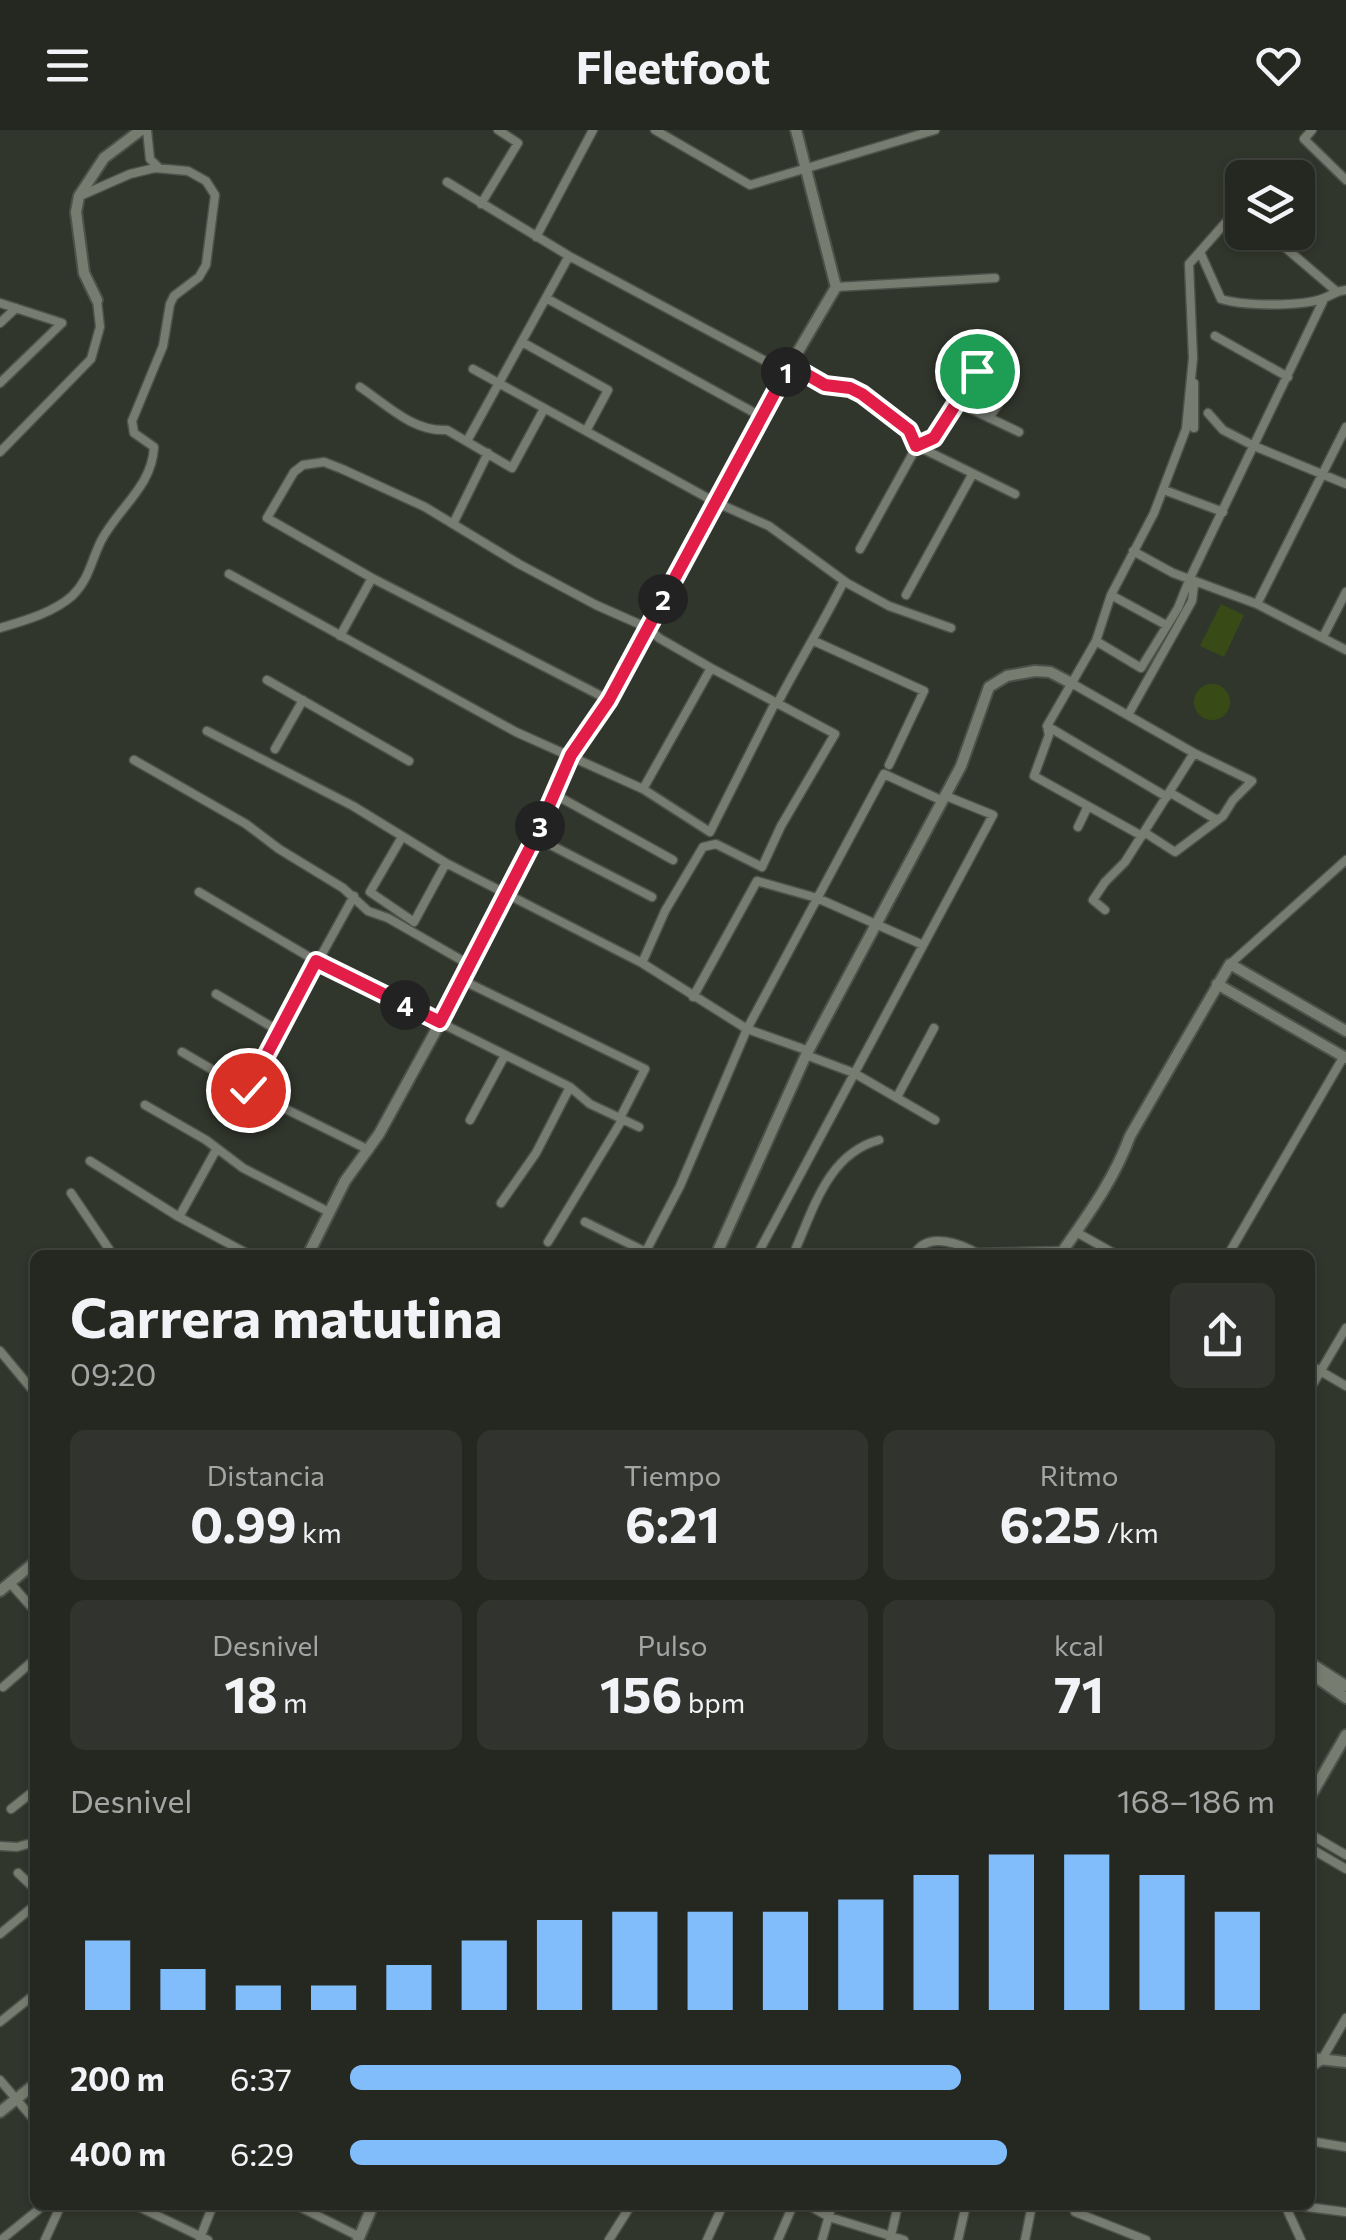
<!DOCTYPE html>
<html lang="es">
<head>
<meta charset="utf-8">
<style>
  body { margin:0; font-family:Commissioner,sans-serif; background:#31342e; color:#f1f3f6; height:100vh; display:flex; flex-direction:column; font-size:38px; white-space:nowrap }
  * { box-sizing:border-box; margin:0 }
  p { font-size:32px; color:#a3a6a5 }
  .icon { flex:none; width:55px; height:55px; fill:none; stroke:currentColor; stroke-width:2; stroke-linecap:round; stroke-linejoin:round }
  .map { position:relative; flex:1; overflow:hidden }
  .details { position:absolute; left:30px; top:1120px; width:1285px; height:960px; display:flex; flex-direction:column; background:#252821; border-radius:15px; box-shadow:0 2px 8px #0004,0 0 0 2px #42443f }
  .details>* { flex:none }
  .buttons { position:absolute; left:1225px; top:30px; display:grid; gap:20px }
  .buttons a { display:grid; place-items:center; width:90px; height:90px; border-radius:15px; background:#252821; box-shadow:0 2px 8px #0004,0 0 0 2px #42443f; font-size:50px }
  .pin { position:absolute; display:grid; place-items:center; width:85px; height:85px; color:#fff; margin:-42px; border:5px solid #fff; border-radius:50%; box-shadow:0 2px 10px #0007 }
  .km { position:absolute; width:50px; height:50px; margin:-25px; border-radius:50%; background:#222; color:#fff; font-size:28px; line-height:50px; text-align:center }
  .round { display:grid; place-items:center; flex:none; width:105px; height:105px; border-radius:15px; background:#31342e }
  .overview { display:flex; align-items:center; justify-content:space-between; height:170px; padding:0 40px }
  h1 { font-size:55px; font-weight:700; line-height:75px }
  .stats { display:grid; grid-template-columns:repeat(3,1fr); gap:15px; height:170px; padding:10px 40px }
  .stats div { display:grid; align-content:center; border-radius:15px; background:#31342e; text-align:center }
  .stats b { font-size:50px; font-weight:700 }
  .stats small { font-size:28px; font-weight:400 }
  .stats p { font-size:28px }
  .chart { height:280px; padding:20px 40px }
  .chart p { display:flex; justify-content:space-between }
  .chart svg { width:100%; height:180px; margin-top:10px; stroke:#81bdfa; stroke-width:6 }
  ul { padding:0 40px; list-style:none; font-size:32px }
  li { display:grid; grid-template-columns:160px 120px 1fr; align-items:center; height:75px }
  li i { height:25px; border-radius:12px; background:#81bdfa }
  header { display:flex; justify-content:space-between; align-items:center; height:130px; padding:0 40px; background:#252821; font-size:45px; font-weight:700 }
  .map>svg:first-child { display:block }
  .green { fill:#384b16 }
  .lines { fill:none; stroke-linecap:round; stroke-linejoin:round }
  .minor-casing { stroke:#4e5149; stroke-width:11 }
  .tertiary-casing { stroke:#4e5149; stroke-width:14 }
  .minor { stroke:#777c71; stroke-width:8 }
  .tertiary { stroke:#777c71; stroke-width:10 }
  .route-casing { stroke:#fff; stroke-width:20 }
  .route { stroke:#e11d48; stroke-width:12 }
</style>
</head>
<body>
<header><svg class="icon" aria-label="menu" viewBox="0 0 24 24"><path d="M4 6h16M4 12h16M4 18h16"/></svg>Fleetfoot<svg class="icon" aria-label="heart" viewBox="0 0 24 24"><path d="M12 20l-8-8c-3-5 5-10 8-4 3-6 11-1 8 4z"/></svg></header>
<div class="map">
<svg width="1346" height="2110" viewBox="0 0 1346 2110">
  <rect width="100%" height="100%" fill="#31362c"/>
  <path class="green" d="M1221,474L1244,485L1224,527L1200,516Z
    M1194 572a18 18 0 1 1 36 0a18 18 0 1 1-36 0Z"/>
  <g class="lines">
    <g class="minor-casing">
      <path id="minor" d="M147,0L150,29L158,37
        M655,0L750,55L935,0
        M1312,0L1304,9L1346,50
        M447,52L569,126L786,242L799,239L825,255L862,264L909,300L917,316L1015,364
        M481,74L518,13L498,0
        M1267,102L1336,161
        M536,107L593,0
        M1200,122L1221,169C1244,176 1301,177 1324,168C1333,165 1335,161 1346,160
        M836,157L995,148
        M546,168L762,287
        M0,173L62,193L0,253
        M0,193L16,178
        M1215,206L1288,247
        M522,212L608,260L586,301
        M473,239L715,372L769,396L847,453L889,476L951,498
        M1194,253V298
        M360,257C387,275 413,302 447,300L512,338L544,279
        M958,273L1019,302
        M1208,283L1223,300L1254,316L1346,354
        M989,288L1000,271
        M467,311L569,126
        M0,322L91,229L100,197L97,170
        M1164,360L1223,382
        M453,394L488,323
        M860,419L917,316L935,308L977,241
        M1133,421L1173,443L1257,474L1346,520
        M229,444L516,602L643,659L710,702L775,573
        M906,465L972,345
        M1111,465L1166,495
        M1257,474L1346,297
        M0,498C23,491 53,483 72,466C89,450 91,431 101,411C118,378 152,357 154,317L134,303L132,291L163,216L170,174L174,166L199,147L206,135L215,65L206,51L188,41L155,38L130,44L80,66
        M340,506L372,448
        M1323,507L1346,462
        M814,511L924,561L889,635
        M1096,511L1141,538L1178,478L1190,448
        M267,550L409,631
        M1073,554L1194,623L1252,651L1233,670L1223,686L1175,722L1144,702
        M609,570L372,448L267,388L294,342L303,335L324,332L342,339L425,377L519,434L596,475L648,498L659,508L711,538L835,604L781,696L762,737L716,714L703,717L665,781L642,833
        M777,574C799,532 823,493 844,451
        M1128,585L1192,471L1194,455L1190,448L1324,169
        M1047,596L1167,667
        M207,601L353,676L446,733L642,833L747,899L809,921
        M275,619L303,570
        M134,630L246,694L279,719L343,758L368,781L388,788L470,835
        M643,659L711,538
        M1169,662L1217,690
        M554,664L673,730
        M1078,697L1088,676
        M1142,706L1034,646L1049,605L1047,596L1096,511L1111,465L1154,383L1186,299L1193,228L1189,134L1242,74
        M402,707L370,762L414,792L446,733
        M535,707L652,767
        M199,762L316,831L570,957L590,974L639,997
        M1105,780L1093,770L1105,752L1125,732L1194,623
        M1230,834L1346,730
        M462,850L645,939L620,988
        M216,864L279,901
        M693,867L757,751L817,768L923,815
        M182,922L247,960L369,1020
        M806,925L854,943L935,990
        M247,960L354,766
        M897,967L934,898
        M145,975L206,1010L243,1038L329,1082
        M470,990L505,925
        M90,1031L179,1087L250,1125
        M71,1063L113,1125
        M501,1073L536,1023L570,957
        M179,1087L216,1020
        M585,1092L646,1122
        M1076,1102L1117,1125
        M548,1112L622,990
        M977,1123L1063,1121
        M644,1125L680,1056L747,899L884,644L943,671
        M757,1125L993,685L946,666
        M793,1125C813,1081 827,1024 879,1010
        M914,1125C927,1100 962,1114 980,1125
        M1228,1125L1344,926
        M0,1221L35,1263
        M1310,1235L1346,1256
        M1310,1259L1346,1198
        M10,1453L35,1481
        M3,1557L35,1529
        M11,1679L35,1660
        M1310,1704L1346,1725
        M0,1716L17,1717L35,1712
        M1310,1718L1346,1739
        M18,1743L35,1759
        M0,1804L35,1775
        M0,1892L35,1864
        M1310,1938L1321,1931L1346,1888
        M0,1950L35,1991
        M1310,2011L1346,2017
        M135,2075L208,2110
        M296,2075L360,2107
        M808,2075L829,2087L904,2110
        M1285,2075L1301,2110
        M1292,2075L1346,2082
        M1075,2082L1146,2110
        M200,2108L213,2075
        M1,2110L44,2075
        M45,2110L61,2075
        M609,2110L631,2075
        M707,2110L723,2075
        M778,2110L793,2075
        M822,2110L832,2075
        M890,2110L898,2075
        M958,2110L966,2075
        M1025,2110L1032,2075"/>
    </g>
    <g class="tertiary-casing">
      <path id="tertiary" d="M97,170L84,143L76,82L79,66L104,28L141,0
        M1217,854L1346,928
        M308,1125L345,1051L379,1004L440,893L535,707L571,625L609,570L786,242L836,157L796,0
        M716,1125L806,925L961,636L989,557L1007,546L1035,541L1050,542L1073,554
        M1060,1125C1087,1086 1114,1050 1130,1006L1230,834L1346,901
        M0,1461L35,1432
        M1310,1533L1346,1556
        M1310,1543L1346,1568
        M1310,1667L1346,1605
        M1310,1928L1346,1932
        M0,1982L35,1954
        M358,2110L373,2075"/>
    </g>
    <use href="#minor" class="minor"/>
    <use href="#tertiary" class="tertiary"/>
  </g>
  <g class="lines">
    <g class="route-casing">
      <path id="route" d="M248,960L316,831L440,892L535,708L571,625L609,570L786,242L799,240L825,255L850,258L862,264L909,300L916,316L934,308L977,241"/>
    </g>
    <use href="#route" class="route"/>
  </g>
</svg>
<div class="buttons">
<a><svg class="icon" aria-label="layers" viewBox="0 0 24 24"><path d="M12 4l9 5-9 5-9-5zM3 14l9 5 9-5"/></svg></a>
</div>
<div class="pin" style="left:977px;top:241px;background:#1e9e55"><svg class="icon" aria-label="arrive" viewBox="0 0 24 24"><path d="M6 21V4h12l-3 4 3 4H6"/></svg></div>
<div class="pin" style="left:248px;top:960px;background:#d93025"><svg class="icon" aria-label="check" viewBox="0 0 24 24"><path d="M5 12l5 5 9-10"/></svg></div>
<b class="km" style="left:786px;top:242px">1</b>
<b class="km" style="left:663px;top:469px">2</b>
<b class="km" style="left:540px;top:696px">3</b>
<b class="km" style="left:405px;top:875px">4</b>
<section class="details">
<div class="overview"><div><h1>Carrera matutina</h1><p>09:20</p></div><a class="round"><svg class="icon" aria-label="share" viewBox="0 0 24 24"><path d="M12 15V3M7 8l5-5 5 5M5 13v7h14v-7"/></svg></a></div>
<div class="stats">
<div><p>Distancia</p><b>0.99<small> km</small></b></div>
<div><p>Tiempo</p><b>6:21</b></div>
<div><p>Ritmo</p><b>6:25<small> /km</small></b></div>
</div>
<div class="stats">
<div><p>Desnivel</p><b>18<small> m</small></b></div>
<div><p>Pulso</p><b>156<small> bpm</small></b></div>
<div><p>kcal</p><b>71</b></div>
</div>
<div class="chart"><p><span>Desnivel</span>168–186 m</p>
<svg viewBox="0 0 160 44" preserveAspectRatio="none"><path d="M5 44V27M15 44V34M25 44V38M35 44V38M45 44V33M55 44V27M65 44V22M75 44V20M85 44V20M95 44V20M105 44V17M115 44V11M125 44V6M135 44V6M145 44V11M155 44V20"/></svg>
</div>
<ul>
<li><b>200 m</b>6:37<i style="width:66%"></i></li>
<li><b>400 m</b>6:29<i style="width:71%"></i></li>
</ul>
</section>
</div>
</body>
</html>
